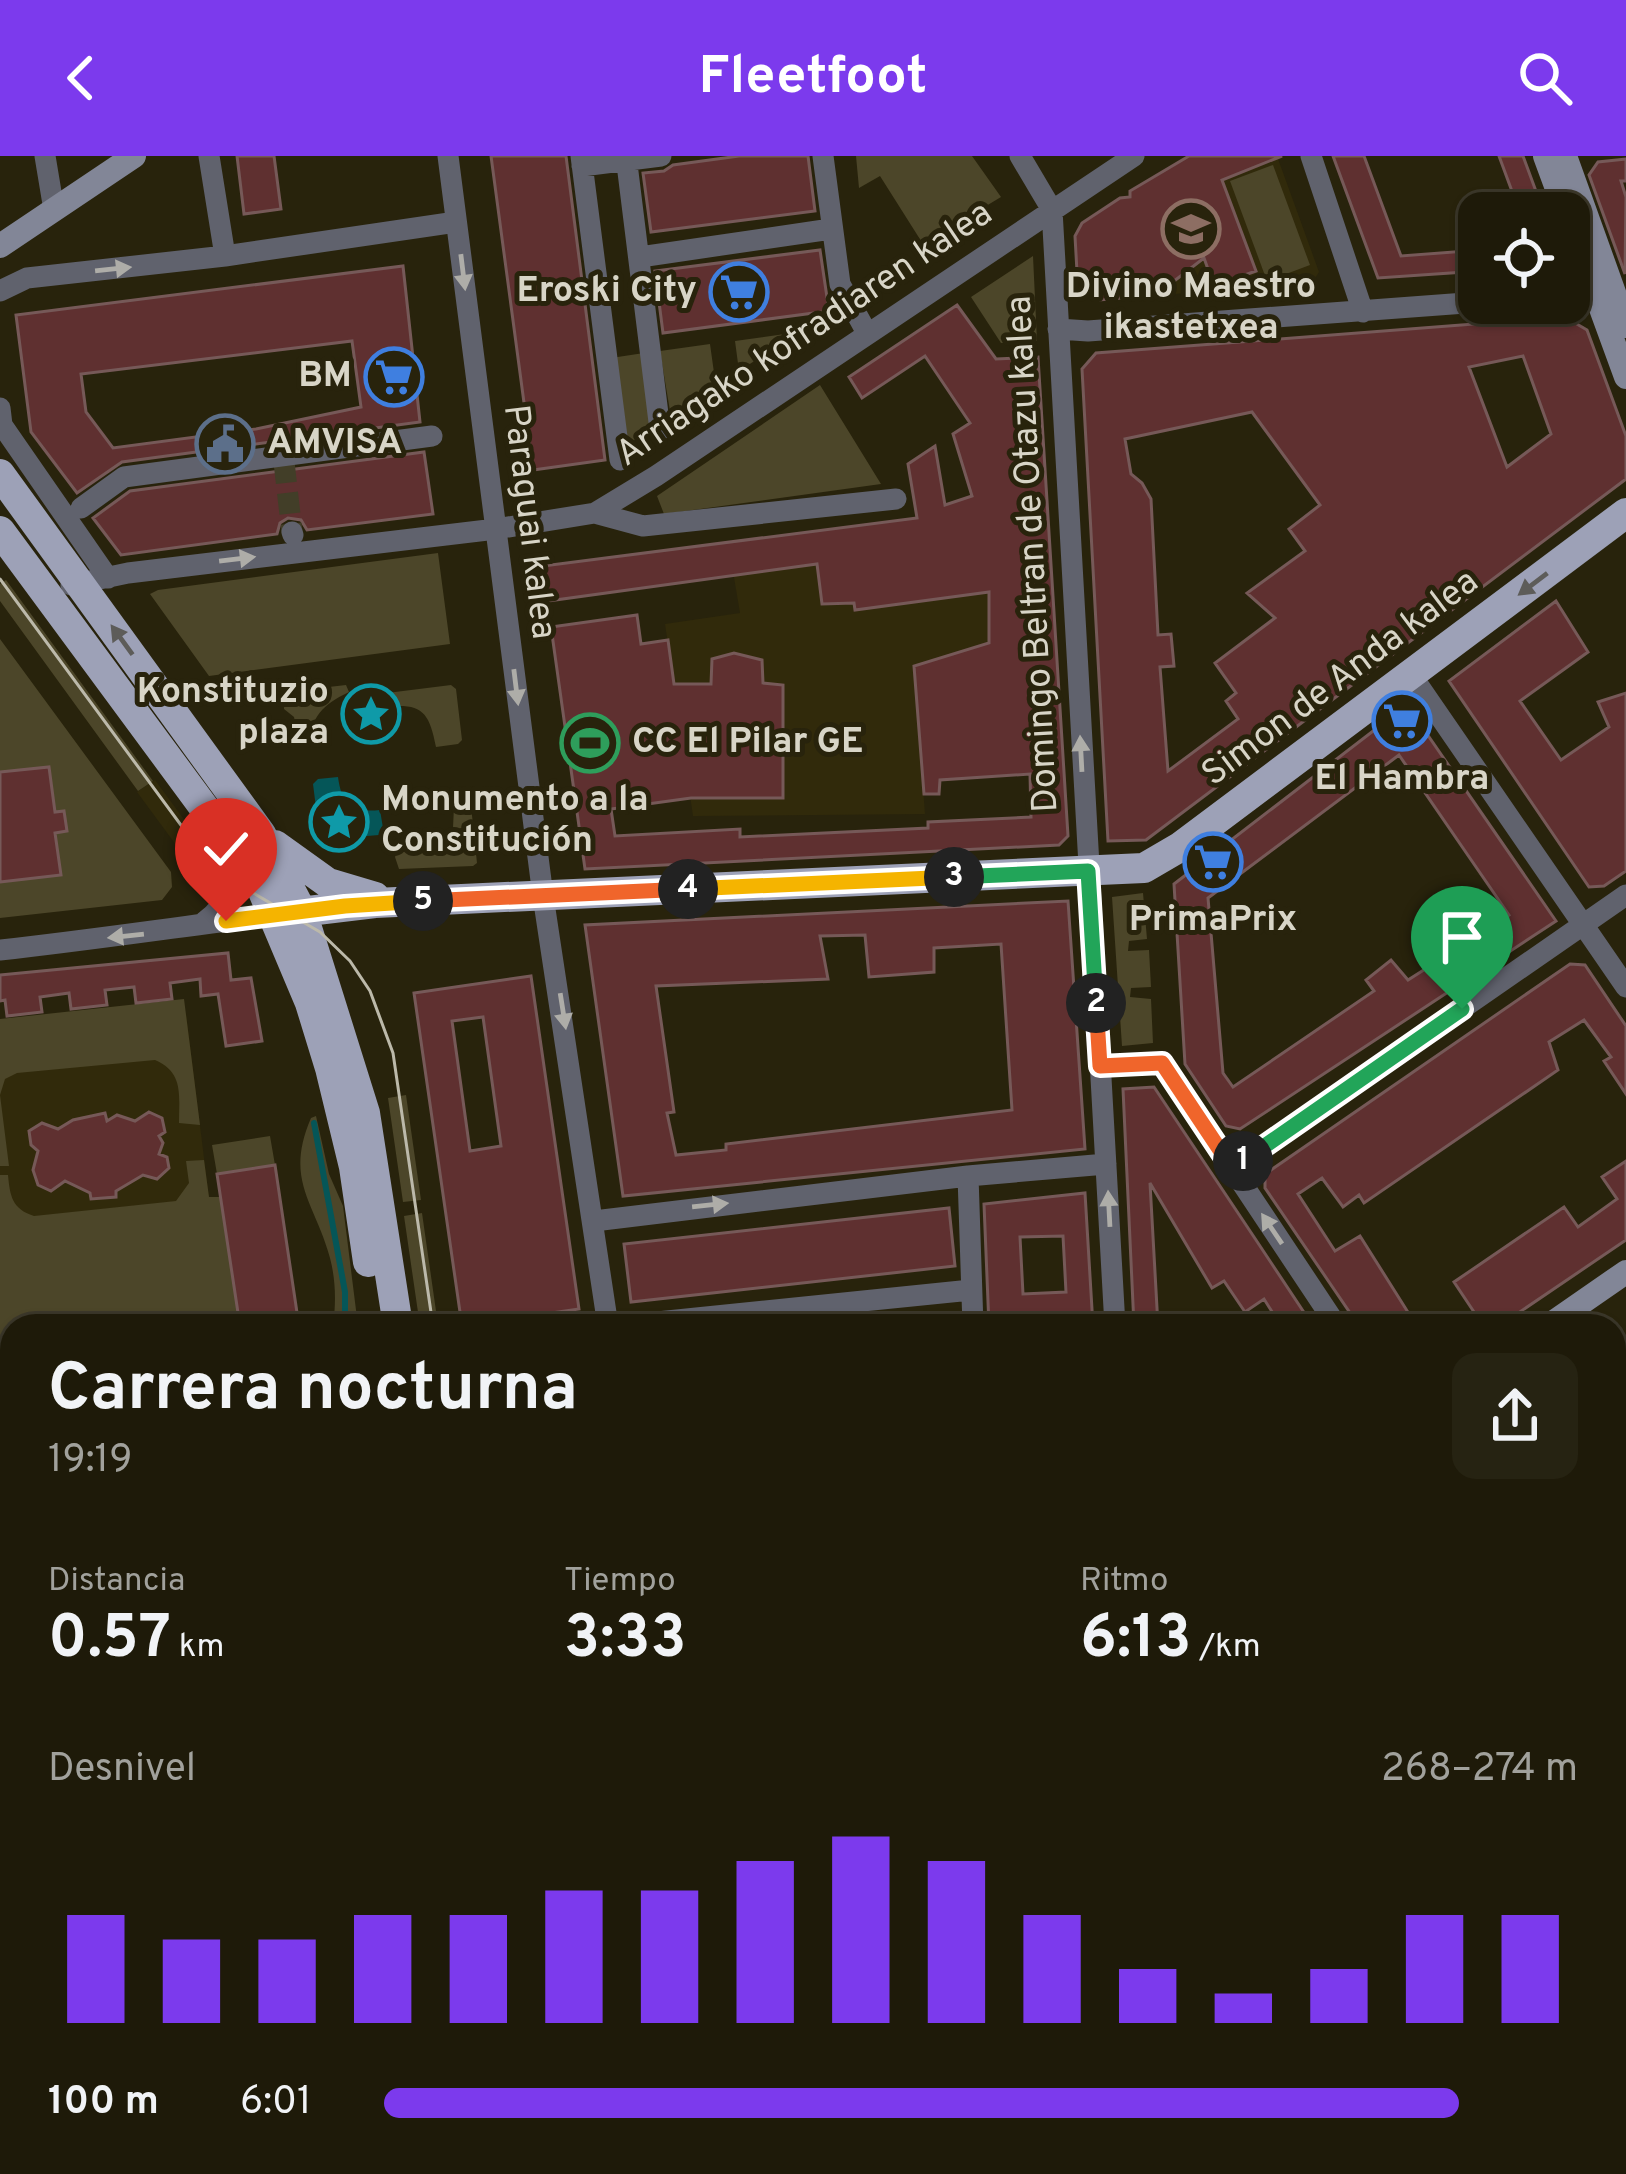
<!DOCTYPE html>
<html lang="es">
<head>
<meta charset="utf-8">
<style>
  body { margin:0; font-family:Overpass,sans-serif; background:#262312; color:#f1f3f6; height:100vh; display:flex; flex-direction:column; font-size:45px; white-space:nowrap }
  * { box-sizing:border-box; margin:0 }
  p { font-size:39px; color:#a1a19c }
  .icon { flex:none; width:66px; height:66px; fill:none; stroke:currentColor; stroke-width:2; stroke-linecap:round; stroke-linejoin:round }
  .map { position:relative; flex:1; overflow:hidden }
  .details { position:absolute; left:0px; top:1158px; width:1626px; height:861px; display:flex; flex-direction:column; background:#1e1a09; border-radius:36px 36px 0 0; box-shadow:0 3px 9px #0004,0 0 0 3px #3c382a }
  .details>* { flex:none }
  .fabs { position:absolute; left:1458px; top:36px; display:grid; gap:24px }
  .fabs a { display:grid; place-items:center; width:132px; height:132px; border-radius:24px; background:#1e1a09; box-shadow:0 3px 9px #0004,0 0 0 3px #3c382a; font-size:60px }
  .pin { position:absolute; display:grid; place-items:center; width:102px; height:102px; color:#fff; margin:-123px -51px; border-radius:50% 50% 50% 0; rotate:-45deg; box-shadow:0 0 12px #0007 }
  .pin .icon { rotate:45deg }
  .km { position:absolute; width:60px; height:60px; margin:-30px; border-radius:50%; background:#222; color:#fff; font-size:33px; line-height:60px; text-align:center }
  .round { display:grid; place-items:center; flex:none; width:126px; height:126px; border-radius:24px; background:#262312 }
  .headline { display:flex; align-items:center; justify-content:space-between; height:204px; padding:0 48px }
  h1 { font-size:66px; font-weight:700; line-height:90px }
  .figures { display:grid; grid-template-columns:repeat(3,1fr); gap:18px; height:204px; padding:12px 48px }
  .figures div { display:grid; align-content:center }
  .figures b { font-size:60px; font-weight:700 }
  .figures small { font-size:33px; font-weight:400 }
  .figures p { font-size:33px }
  .chart { height:336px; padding:24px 48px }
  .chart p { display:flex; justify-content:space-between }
  .chart svg { width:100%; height:216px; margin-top:12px; stroke:#7c3aed; stroke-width:6 }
  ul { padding:0 48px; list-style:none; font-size:39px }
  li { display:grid; grid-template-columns:192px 144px 1fr; align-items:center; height:90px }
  li i { height:30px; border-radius:15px; background:#7c3aed }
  header { display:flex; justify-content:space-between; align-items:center; height:156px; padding:0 48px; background:#7c3aed; color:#fff; font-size:54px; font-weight:700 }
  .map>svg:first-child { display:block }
  .built { fill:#312a0b }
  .green { fill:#4c4629 }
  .water { fill:#055658 }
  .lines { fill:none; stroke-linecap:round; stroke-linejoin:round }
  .stream { stroke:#055658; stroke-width:6 }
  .building { fill:#5f3030; stroke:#765958; stroke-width:3; fill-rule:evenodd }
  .street-tunnel { stroke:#423e28; stroke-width:21; stroke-dasharray:21 10; stroke-linecap:butt }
  .street { stroke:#60626d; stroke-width:21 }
  .secondary { stroke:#828697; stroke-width:24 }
  .primary { stroke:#9da1b7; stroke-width:30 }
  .tram { stroke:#bcb9aa; stroke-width:3 }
  .oneway { fill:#aeada8 }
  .oneway2 { fill:#5d5c59 }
  .split-1-casing { stroke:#fff; stroke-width:24 }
  .split-2-casing { stroke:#fff; stroke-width:24 }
  .split-3-casing { stroke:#fff; stroke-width:24 }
  .split-4-casing { stroke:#fff; stroke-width:24 }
  .split-5-casing { stroke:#fff; stroke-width:24 }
  .split-6-casing { stroke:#fff; stroke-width:24 }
  .split-1 { stroke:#22a559; stroke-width:15 }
  .split-2 { stroke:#f0652b; stroke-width:15 }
  .split-3 { stroke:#22a559; stroke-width:15 }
  .split-4 { stroke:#f5b400; stroke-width:15 }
  .split-5 { stroke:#f0652b; stroke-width:15 }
  .split-6 { stroke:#f5b400; stroke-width:15 }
  .labels { text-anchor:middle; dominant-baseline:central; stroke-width:10; stroke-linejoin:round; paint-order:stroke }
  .poi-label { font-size:36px; font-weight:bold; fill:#d8d5c7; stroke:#28230c }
  .street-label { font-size:36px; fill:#d8d5c7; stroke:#28230c }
</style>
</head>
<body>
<header><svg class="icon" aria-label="back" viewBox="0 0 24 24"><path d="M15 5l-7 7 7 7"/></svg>Fleetfoot<svg class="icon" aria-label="search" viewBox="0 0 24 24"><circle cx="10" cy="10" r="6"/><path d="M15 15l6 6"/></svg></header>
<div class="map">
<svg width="1626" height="2018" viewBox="0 0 1626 2018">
  <rect width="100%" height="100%" fill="#28230c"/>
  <path class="built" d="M1189,0H1277L1319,116L1312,127L1099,144L1075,80L1082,67L1120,42L1130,41V35Z
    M845,371L855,454L989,436L990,487L914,510L925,658L693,660L665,468L740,457L728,386Z
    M155,624L194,677L176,689L137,636Z
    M186,857L209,1042L0,1064V876Z
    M790,2007H1045V2018H792Z"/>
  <path class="green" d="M856,0H972L1001,41L923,88L880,20L859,32Z
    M1273,9L1310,109L1267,125L1230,25Z
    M1033,100L1037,185L1001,187L971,141Z
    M799,176L739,215L735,185Z
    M710,188L716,231L671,261L660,195Z
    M644,197L654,271L623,292L611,202Z
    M820,229L881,328L664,358L657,340Z
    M438,397L450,488L209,520L150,438L158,434Z
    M6,424L153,625L138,635L0,445V428Z
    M0,483L171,716L172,731L162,744L0,762Z
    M346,529L349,536C322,549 312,560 307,591H300L294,561L284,553L285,536Z
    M451,529L456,533L462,584L458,588L436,591C429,554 421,547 383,551L382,542L387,537Z
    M461,646L471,650L477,707L473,710L399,713L395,701L397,696L447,683L453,672L454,650Z
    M1143,737L1147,783L1129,785L1128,795L1149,794L1151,831L1131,832L1130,841L1151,843L1153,887L1122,890L1112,741Z
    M184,843L200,969L179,967C179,940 184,916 155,904L17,917L5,923L0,939L9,1010H0V863Z
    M406,939L421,1044L403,1046L388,942Z
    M316,960L329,1018L343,1050L358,1170H333C336,1147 336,1125 330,1102C315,1046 284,1025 311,962Z
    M270,980L275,1009L217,1018L212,989Z
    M204,1004L209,1041H220L240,1170H12V1363L0,1365V1341L8,1340L0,1261V1019H8C10,1040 12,1053 34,1060L176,1045L189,1027L186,1005Z
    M422,1057L438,1169L420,1170L404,1060Z
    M12,1453V1925L0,1926V1454Z
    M879,2007H981L982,2018H880Z"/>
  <path class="water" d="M338,621C342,649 351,657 380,654L383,672L379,679L320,684L313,628L318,623Z"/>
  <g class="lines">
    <path class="stream" d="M314,967L345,1136V1170
      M461,2007L463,2018"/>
  </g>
  <path class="building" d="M237,0H274L281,53L244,58Z
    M491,0H566L605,304L533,314Z
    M739,0H808L815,55L651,76L643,17L664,15L673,9Z
    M1189,0H1282L1222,24L1256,115L1214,130L1204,102L1156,139L1099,144L1077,116L1075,80L1082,67L1120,42L1130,41V35Z
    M1333,0H1364L1401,100L1479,94V115L1378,122Z
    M1499,0H1523L1544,57H1520Z
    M1626,3V25H1621L1626,41L1625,118L1589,19L1598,6Z
    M820,94L829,155L663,177L655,115Z
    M403,110L420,266L122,306L77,337L31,276L16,159ZM352,185L361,251L256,273L113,292L86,256L81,218Z
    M957,149L996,203L1038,201L1068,680L1059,689L585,713L551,471L637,459L641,488L668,484L674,528H711L712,503L734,497L762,504L763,527L783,529V642H691L611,653L615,680L740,673V681L928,672V666L1031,661L1030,618L940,624L939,638H924L914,510L989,487V436L855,454L854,447L822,448L817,408L548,445L543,410L917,362L908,308L935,290L945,349L972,340L953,278L970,267L925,200L862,242L849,221Z
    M1565,161L1587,174L1626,280V323L1146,684L1108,685L1082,213L1096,197ZM1523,200L1551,278L1507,311L1469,211ZM1252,256L1320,349L1289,373L1305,395L1247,437L1275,462L1215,507L1236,537L1226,545L1238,563L1168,615L1160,511L1174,510L1171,478L1158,479L1151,343L1142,327L1131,318L1125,283Z
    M424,296L433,358L307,374L301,364L288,362L280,367L277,378L121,399L93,362L130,335Z
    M1556,445L1588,496L1520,545L1561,604L1609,571L1598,546L1626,537V715L1604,730L1589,731L1449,525Z
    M1407,549L1556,765L1240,973L1226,970L1185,908L1174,728ZM1399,599L1509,759L1484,776L1465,752L1440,770L1455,794L1408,824L1391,804L1366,824L1374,835L1233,931L1223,917L1208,742Z
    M49,611L55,656L64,655L67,675L55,677L61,719L0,726V616Z
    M1068,745L1085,993L623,1040L585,769ZM865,779L869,821L934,816V792L1001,788L1012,954L726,988V994L676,999L667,957L674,956L656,830L828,823L820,780Z
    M228,797L231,824L251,822L262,885L226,890L218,838L201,840L200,823L170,827L172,843L136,847L134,831L105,834L107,849L71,853L69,837L40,841L42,856L7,860L5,844L0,845V819Z
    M1570,808L1585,809L1626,870V938L1604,905L1611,901L1584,864L1549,886L1558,914L1364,1047L1359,1039L1343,1051L1322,1022L1298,1038L1335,1095L1360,1080L1411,1161L1398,1170H1359L1265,1032V1018Z
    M531,820L579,1153L462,1170L414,837ZM483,861L501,990L470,995L452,865Z
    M1154,931L1254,1081L1313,1170H1281L1264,1143L1245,1156L1224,1125L1212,1132L1150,1027L1158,1170H1134L1123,933Z
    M149,956L162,962L165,976L159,980L163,987L159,998L167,1001L169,1012L157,1023L143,1019L116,1035V1041L91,1043L90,1037L65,1025L51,1035L38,1029L33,1014L38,995L31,989L29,975L42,967L58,973L73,964L105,957L107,965L117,959L135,965Z
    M1626,1005V1084L1499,1170H1458L1476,1159L1454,1126L1564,1051L1578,1071L1617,1043L1602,1021Z
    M275,1009L299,1170H240L217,1018Z
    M1085,1037L1093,1170H989L984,1048ZM1063,1080L1066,1136L1023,1138L1020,1081Z
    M949,1052L955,1110L631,1146L624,1088Z"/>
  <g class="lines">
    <path class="street-tunnel" d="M284,306L292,376"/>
    <path class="street" d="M45,0L54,54
      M209,0L225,100
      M448,0L543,740L608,1170
      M581,0L620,304
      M626,0L660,274
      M823,0L840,128L867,177
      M1020,0L1052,54L1115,1170
      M1311,0L1363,156
      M582,10L661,0
      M640,101L831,73
      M0,135L27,122L225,100L456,66
      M1570,138L1596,107
      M1058,173L1088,175L1479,146
      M0,252L2,269L108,422
      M81,352L124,321L432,280
      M595,357L643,370L896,343
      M292,376L293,379
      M71,429L128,417L496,373L595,357L656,320L1134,0
      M1412,520L1626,831
      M204,766C232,746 234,721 227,688
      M0,794C92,784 183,770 275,759
      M1100,910L1162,907L1337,1170
      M1232,1012L1626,739
      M968,1020L973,1170
      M594,1065L968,1020L1106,1008
      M618,1170L971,1134
      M1614,1343L1626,1344
      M0,1385L12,1383
      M1614,1484H1626
      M1614,1747L1626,1756
      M1614,1830L1626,1829
      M0,1948L12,1947
      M130,2007L131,2018
      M731,2007L733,2018"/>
    <path class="secondary" d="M1545,0L1566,57
      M1565,0L1626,170
      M1569,65L1626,221
      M0,90L134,0
      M1548,1170L1626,1116
      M1160,2007L1161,2018"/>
    <path class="primary" d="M0,318L261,678L302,756L365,957L398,1170
      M0,375L259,726L310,847L330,912L354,1011L368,1106
      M275,689L328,727L375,741
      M275,759L375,747L1144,712L1180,691L1626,357
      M498,2007L499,2018
      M519,2007L521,2018"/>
    <path class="tram" d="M0,423L200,695L243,731L320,776L350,805L370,835L393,897L433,1170
      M554,2007L556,2018"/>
  </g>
  <defs><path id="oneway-solid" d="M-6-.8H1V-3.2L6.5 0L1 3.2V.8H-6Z" transform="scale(3)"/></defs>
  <g class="oneway">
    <use href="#oneway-solid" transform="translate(113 113) rotate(-6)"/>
    <use href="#oneway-solid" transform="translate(463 116) rotate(83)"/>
    <use href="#oneway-solid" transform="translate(237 403) rotate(-7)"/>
    <use href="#oneway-solid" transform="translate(516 531) rotate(83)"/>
    <use href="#oneway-solid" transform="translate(1081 598) rotate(-93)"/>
    <use href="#oneway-solid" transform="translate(126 780) rotate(174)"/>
    <use href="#oneway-solid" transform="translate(563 855) rotate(81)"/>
    <use href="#oneway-solid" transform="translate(710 1049) rotate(-6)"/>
    <use href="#oneway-solid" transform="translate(1109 1053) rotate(-93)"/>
    <use href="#oneway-solid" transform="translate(1272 1073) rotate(-124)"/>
  </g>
  <g class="oneway2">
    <use href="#oneway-solid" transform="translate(1533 428) rotate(143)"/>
    <use href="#oneway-solid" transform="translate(122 484) rotate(-126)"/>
  </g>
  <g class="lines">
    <g class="split-1-casing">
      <path id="split-1" d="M1243,1005L1462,853"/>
    </g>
    <g class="split-2-casing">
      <path id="split-2" d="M1096,847L1100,910L1162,907L1232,1012L1243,1005"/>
    </g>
    <g class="split-3-casing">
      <path id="split-3" d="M954,721L1088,715L1096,847"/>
    </g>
    <g class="split-4-casing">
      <path id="split-4" d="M688,733L954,721"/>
    </g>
    <g class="split-5-casing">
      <path id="split-5" d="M423,745L688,733"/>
    </g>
    <g class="split-6-casing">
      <path id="split-6" d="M226,765L345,750L423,745"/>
    </g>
    <use href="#split-1" class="split-1"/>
    <use href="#split-2" class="split-2"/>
    <use href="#split-3" class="split-3"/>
    <use href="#split-4" class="split-4"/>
    <use href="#split-5" class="split-5"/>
    <use href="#split-6" class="split-6"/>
  </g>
  <defs>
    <g id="school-ring" transform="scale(3)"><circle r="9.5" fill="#28230c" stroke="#8d6e63" stroke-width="1.5"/><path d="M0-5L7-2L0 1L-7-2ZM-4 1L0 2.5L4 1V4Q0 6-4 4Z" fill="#8d6e63"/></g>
    <g id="supermarket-ring" transform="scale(3)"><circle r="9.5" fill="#28230c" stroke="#3f7fe0" stroke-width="1.5"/><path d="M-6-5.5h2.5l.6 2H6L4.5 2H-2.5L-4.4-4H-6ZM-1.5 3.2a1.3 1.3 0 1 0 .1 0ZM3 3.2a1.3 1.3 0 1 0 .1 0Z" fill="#3f7fe0"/></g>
    <g id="civic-ring" transform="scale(3)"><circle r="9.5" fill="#28230c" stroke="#5c6f8a" stroke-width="1.5"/><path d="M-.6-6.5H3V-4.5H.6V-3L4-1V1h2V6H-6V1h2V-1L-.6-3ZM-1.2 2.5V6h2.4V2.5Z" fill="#5c6f8a"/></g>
    <g id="sight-ring" transform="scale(3)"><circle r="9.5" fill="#28230c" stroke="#0f9aa8" stroke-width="1.5"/><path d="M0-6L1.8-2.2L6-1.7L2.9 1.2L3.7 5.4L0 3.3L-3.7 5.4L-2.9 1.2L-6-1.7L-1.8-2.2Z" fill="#0f9aa8"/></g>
    <g id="stadium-ring" transform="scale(3)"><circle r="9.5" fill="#28230c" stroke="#2e9e5b" stroke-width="1.5"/><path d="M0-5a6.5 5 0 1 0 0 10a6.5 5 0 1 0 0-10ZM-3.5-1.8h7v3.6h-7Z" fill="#2e9e5b"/></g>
  </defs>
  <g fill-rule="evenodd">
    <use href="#school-ring" x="1191" y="73"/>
    <use href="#supermarket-ring" x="739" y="136"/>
    <use href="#supermarket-ring" x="394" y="221"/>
    <use href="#civic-ring" x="225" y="288"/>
    <use href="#sight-ring" x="371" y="558"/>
    <use href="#supermarket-ring" x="1402" y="565"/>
    <use href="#stadium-ring" x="590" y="587"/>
    <use href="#sight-ring" x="339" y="666"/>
    <use href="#supermarket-ring" x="1213" y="706"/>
  </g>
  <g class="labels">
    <g class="poi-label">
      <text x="1191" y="132">Divino Maestro<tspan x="1191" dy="41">ikastetxea</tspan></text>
      <text x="697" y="136" text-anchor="end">Eroski City</text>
      <text x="352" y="221" text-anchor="end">BM</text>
      <text x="267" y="288" text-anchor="start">AMVISA</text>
      <text x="329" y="537" text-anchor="end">Konstituzio<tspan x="329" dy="41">plaza</tspan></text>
      <text x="632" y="587" text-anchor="start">CC El Pilar GE</text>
      <text x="1402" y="624">El Hambra</text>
      <text x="381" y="645" text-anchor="start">Monumento a la<tspan x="381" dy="41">Constitución</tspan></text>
      <text x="1213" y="765">PrimaPrix</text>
    </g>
    <g class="street-label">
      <text transform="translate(805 179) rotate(-34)">Arriagako kofradiaren kalea</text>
      <text transform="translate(528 366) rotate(83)">Paraguai kalea</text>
      <text transform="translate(1034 398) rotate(-93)">Domingo Beltran de Otazu kalea</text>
      <text transform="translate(1341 523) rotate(-37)">Simon de Anda kalea</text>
    </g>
  </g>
</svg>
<div class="fabs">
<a><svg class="icon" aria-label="locate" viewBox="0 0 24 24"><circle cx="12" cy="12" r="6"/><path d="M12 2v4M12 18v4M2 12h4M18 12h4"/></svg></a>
</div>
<div class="pin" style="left:1462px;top:853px;background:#1e9e55"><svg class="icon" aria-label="arrive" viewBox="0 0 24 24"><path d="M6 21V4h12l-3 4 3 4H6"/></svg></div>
<div class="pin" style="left:226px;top:765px;background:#d93025"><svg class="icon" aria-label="check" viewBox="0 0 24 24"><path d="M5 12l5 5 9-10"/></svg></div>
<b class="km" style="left:1243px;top:1005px">1</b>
<b class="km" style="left:1096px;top:847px">2</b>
<b class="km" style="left:954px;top:721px">3</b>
<b class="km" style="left:688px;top:733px">4</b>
<b class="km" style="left:423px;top:745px">5</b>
<section class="details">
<div class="headline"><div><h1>Carrera nocturna</h1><p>19:19</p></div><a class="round"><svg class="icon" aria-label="share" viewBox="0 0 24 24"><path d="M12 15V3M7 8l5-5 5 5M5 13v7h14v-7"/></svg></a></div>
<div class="figures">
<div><p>Distancia</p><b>0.57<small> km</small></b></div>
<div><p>Tiempo</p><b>3:33</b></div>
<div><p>Ritmo</p><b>6:13<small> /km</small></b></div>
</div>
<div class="chart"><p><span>Desnivel</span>268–274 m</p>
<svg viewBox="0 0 160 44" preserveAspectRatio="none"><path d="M5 44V22M15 44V27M25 44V27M35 44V22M45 44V22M55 44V17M65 44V17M75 44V11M85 44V6M95 44V11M105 44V22M115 44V33M125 44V38M135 44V33M145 44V22M155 44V22"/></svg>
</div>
<ul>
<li><b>100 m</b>6:01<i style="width:90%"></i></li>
</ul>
</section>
</div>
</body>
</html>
